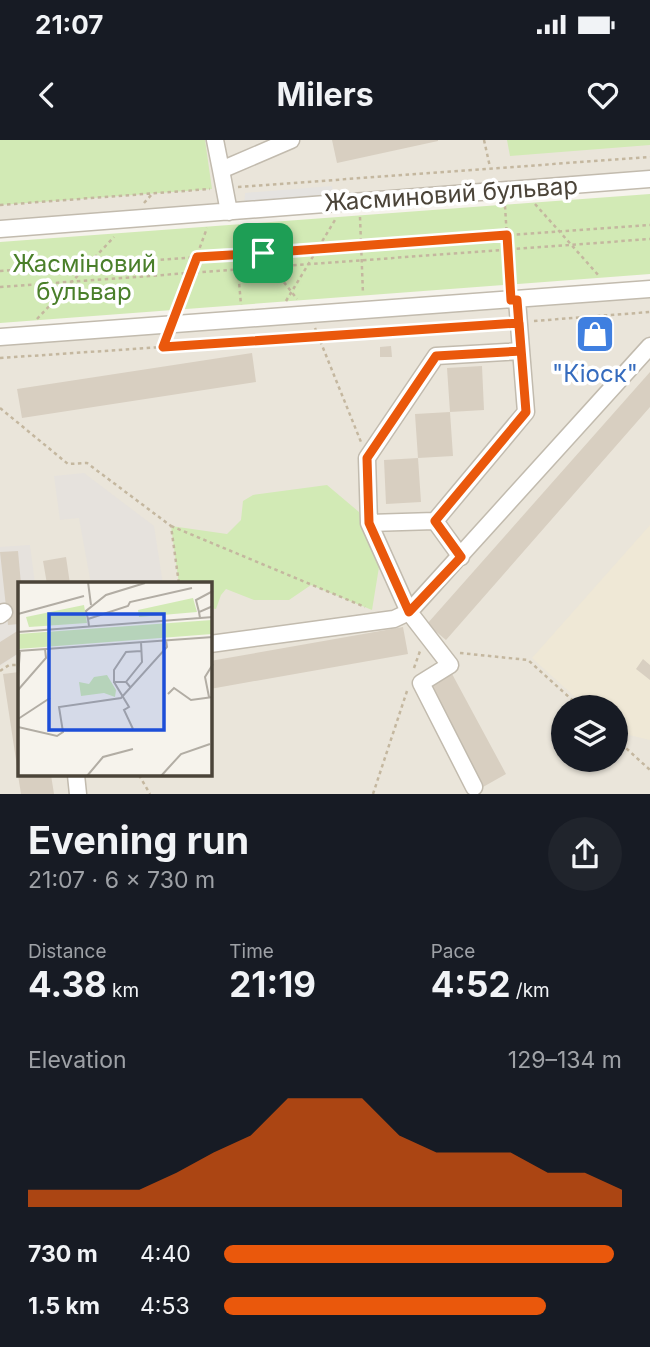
<!DOCTYPE html>
<html lang="en">
<head>
<meta charset="utf-8">
<style>
  body { margin:0; font-family:Inter,sans-serif; background:#20242c; color:#f1f3f6; height:100vh; display:flex; flex-direction:column; font-size:26px; white-space:nowrap }
  * { box-sizing:border-box; margin:0 }
  p { font-size:23px; color:#9ea1a6 }
  .icon { flex:none; width:38px; height:38px; fill:none; stroke:currentColor; stroke-width:2; stroke-linecap:round; stroke-linejoin:round }
  .map { position:relative; height:654px; overflow:hidden }
  .sheet { display:flex; flex-direction:column; background:#171b24; flex:1 }
  .sheet>* { flex:none }
  .buttons { position:absolute; left:551px; top:555px; display:grid; gap:14px }
  .buttons a { display:grid; place-items:center; width:77px; height:77px; border-radius:50%; background:#171b24; box-shadow:0 2px 5px #0004; font-size:35px }
  .pin { position:absolute; display:grid; place-items:center; width:60px; height:60px; color:#fff; margin:-30px; border-radius:14px; box-shadow:0 4px 10px #0006 }
  .round { display:grid; place-items:center; flex:none; width:74px; height:74px; border-radius:37px; background:#20242c }
  .head { display:flex; align-items:center; justify-content:space-between; height:119px; padding:0 28px }
  h1 { font-size:38px; font-weight:700; line-height:52px }
  .figures { display:grid; grid-template-columns:repeat(3,1fr); gap:10px; height:119px; padding:7px 28px }
  .figures div { display:grid; align-content:center }
  .figures b { font-size:35px; font-weight:700 }
  .figures small { font-size:19px; font-weight:400 }
  .figures p { font-size:19px }
  .chart { height:196px; padding:14px 28px }
  .chart p { display:flex; justify-content:space-between }
  .chart svg { width:100%; height:126px; margin-top:7px; fill:#ea580c; opacity:.7 }
  ul { padding:0 28px; list-style:none; font-size:23px }
  li { display:grid; grid-template-columns:112px 84px 1fr; align-items:center; height:52px }
  li i { height:18px; border-radius:9px; background:#ea580c }
  .status { display:flex; justify-content:space-between; align-items:center; height:49px; padding:0 35px; background:#171b24; direction:ltr }
  .status svg { height:19px; fill:currentColor }
  header { display:flex; justify-content:space-between; align-items:center; height:91px; padding:0 28px; background:#171b24; font-size:32px; font-weight:700 }
  .map>svg:first-child { display:block }
  .residential { fill:#eae5da; fill-rule:evenodd }
  .industrial { fill:#e6e2dd }
  .education { fill:#efe8d6 }
  .green { fill:#d2eab5 }
  .parking { fill:#e5e3e0 }
  .building { fill:#d8cfc1 }
  .lines { fill:none; stroke-linecap:round; stroke-linejoin:round }
  .minor-casing { stroke:#c2bbae; stroke-width:19 }
  .path { stroke:#c4b79f; stroke-width:2.5; stroke-dasharray:3.5 3.5; stroke-linecap:butt }
  .minor { stroke:#fff; stroke-width:16 }
  .route-casing { stroke:#fff; stroke-width:14 }
  .route { stroke:#ea580c; stroke-width:9 }
  .labels { text-anchor:middle; dominant-baseline:central; stroke-width:7; stroke-linejoin:round; paint-order:stroke }
  .street-label { font-size:24px; fill:#4b4439; stroke:#fff }
  .park-label { font-size:24px; fill:#4a7f2a; stroke:#fff }
  .shop-label { font-size:24px; fill:#366cbe; stroke:#fff }
  .inset-road { fill:none; stroke:#b2ada4; stroke-width:2 }
  .view { fill:#1d4ed8; fill-opacity:0.15; stroke:#1d4ed8; stroke-width:3.5 }
  .inset-edge { fill:none; stroke:#4b4439; stroke-width:3.5 }
</style>
</head>
<body>
<div class="status"><b>21:07</b><svg viewBox="0 0 49 12"><path d="M0 12V9h3v3zM5 12V6h3v6zM10 12V3h3v9zM15 12V0h3v12zM26 1h20v11H26zM47 4h2v5h-2z"/></svg></div>
<header><svg class="icon" aria-label="back" viewBox="0 0 24 24"><path d="M15 5l-7 7 7 7"/></svg>Milers<svg class="icon" aria-label="heart" viewBox="0 0 24 24"><path d="M12 20l-8-8c-3-5 5-10 8-4 3-6 11-1 8 4z"/></svg></header>
<div class="map">
<svg width="650" height="654" viewBox="0 0 650 654">
  <rect width="100%" height="100%" fill="#f6f3ec"/>
  <path class="residential" d="M0,0H650V39L0,89Z
    M650,149V654H0V197ZM19,444H210V635H19ZM564,567H616V620H564Z"/>
  <path class="industrial" d="M84,333L154,386L163,444H91L79,378L60,380L54,336Z
    M30,405L35,444H19V514L0,526V407Z"/>
  <path class="education" d="M650,385V600L616,592V567H586L532,518Z"/>
  <path class="green" d="M0,0H205L212,49L0,65Z
    M507,0H650V5L510,16Z
    M650,54V134L0,183V102Z
    M327,345L359,372L379,427L372,470L311,445L289,460H254L226,449L221,455L216,469L210,468V444H179L171,386L227,394L241,380L243,361L253,355Z"/>
  <path class="parking" d="M332,46L335,63L244,70L245,53Z"/>
  <path class="building" d="M332,0H438V1L337,23Z
    M602,188L603,199L588,200V189Z
    M391,206L392,217H380V207Z
    M252,213L256,242L22,278L17,249Z
    M482,226L484,270L450,272L447,228Z
    M650,232V267L446,500L427,484Z
    M450,272L453,316L418,318L415,274Z
    M418,318L421,362L386,364L384,320Z
    M18,411L21,444L19,484L8,485L0,412Z
    M66,417L70,444H47L43,421Z
    M403,487L408,514L210,549V521Z
    M19,490V513L0,525V502Z
    M643,519L650,525V540L636,529Z
    M19,532V633H18L3,534Z
    M451,532L506,634L483,647L428,544Z
    M18,635H51L54,654H21Z"/>
  <g class="lines">
    <g class="minor-casing">
      <path id="minor" d="M215,0L221,30
        M229,72L221,30L291,0
        M0,89L650,39
        M0,197L650,149
        M435,381L369,383L367,318L436,216L521,211
        M369,383L409,472L450,525L421,543L474,647
        M461,417L435,381L526,272L517,160
        M0,475L4,472
        M210,504L394,479L409,472L650,206
        M76,635L78,654"/>
    </g>
    <path class="path" d="M484,0L490,27
      M238,47L650,17
      M144,63L153,53
      M535,64L600,137
      M0,65L210,49
      M505,66L510,146
      M360,77L363,154
      M241,87L297,159
      M238,130L241,165
      M0,131L650,85
      M0,147L650,99
      M286,161L335,80
      M178,167L207,88
      M37,179L114,97
      M534,181L650,172
      M315,188L361,302
      M0,218L503,184
      M0,268L68,324L87,323L171,386L179,444
      M171,386L365,467
      M460,513L528,520L580,567
      M414,528L420,511
      M0,531L9,525H19
      M616,599L650,630
      M139,635L150,654
      M373,654L407,551"/>
    <use href="#minor" class="minor"/>
  </g>
  <g class="lines">
    <g class="route-casing">
      <path id="route" d="M263,113L197,117L163,207L519,183L526,272L435,381L461,417L409,472L369,383L367,318L436,216L521,211L517,160H511L507,95L263,113"/>
    </g>
    <use href="#route" class="route"/>
  </g>
  <defs>
    <g id="shop-square" transform="scale(2.0125)"><rect x="-9" y="-9" width="18" height="18" rx="4" fill="#3f7fe0" stroke="#fff"/><path d="M-5-2.5h2.3a2.7 3.5 0 0 1 5.4 0H5L5.5 6h-11ZM-1.5-2.5h3a1.5 2.3 0 0 0-3 0Z" fill="#fff"/></g>
  </defs>
  <g fill-rule="evenodd">
    <use href="#shop-square" x="595" y="194"/>
  </g>
  <g class="labels">
    <g class="street-label">
      <text transform="translate(451 54) rotate(-4)">Жасминовий бульвар</text>
    </g>
    <g class="park-label">
      <text x="84" y="123">Жасміновий<tspan x="84" dy="28">бульвар</tspan></text>
    </g>
    <g class="shop-label">
      <text x="595" y="233">"Кіоск"</text>
    </g>
  </g>
  <g transform="translate(18 442)">
    <rect width="194" height="194" fill="#f6f3ec"/>
    <path d="M175,16L179,30L121,35L120,28ZM66,23L69,41L11,45L8,35ZM194,38V52L0,67V52ZM89,93L98,108L97,115L86,111L63,114L61,100L71,102L76,95Z" fill="#d2eab5"/>
    <path class="inset-road" d="M70,0L73,23M181,30L178,18L195,9M0,32L66,14M182,36L181,30L195,24M70,37L68,29L88,13L127,1M71,44L70,37L110,24L112,20L174,6M0,50L195,35M0,69L195,55M0,94L2,70M96,100L111,125L106,128L115,147M108,100H96V88L108,70L123,69M113,106L108,100L124,80L123,60M0,108L28,76L27,67M150,112L156,106L173,118L195,115M191,115L187,95L195,82M0,137L32,116M0,145L39,154L45,150L41,125L103,116L149,65L148,58M69,194L85,175L115,167M143,194L163,172L192,162"/>
    <path class="view" d="M31,32H146V148H31Z"/>
    <rect width="194" height="194" class="inset-edge"/>
  </g>
</svg>
<div class="buttons">
<a><svg class="icon" aria-label="layers" viewBox="0 0 24 24"><path d="M12 4l9 5-9 5-9-5zM3 14l9 5 9-5"/></svg></a>
</div>
<div class="pin" style="left:263px;top:113px;background:#1e9e55"><svg class="icon" aria-label="arrive" viewBox="0 0 24 24"><path d="M6 21V4h12l-3 4 3 4H6"/></svg></div>
</div>
<section class="sheet">
<div class="head"><div><h1>Evening run</h1><p>21:07 · 6 × 730 m</p></div><a class="round"><svg class="icon" aria-label="share" viewBox="0 0 24 24"><path d="M12 15V3M7 8l5-5 5 5M5 13v7h14v-7"/></svg></a></div>
<div class="figures">
<div><p>Distance</p><b>4.38<small> km</small></b></div>
<div><p>Time</p><b>21:19</b></div>
<div><p>Pace</p><b>4:52<small> /km</small></b></div>
</div>
<div class="chart"><p><span>Elevation</span>129–134 m</p>
<svg viewBox="0 0 160 44" preserveAspectRatio="none"><path d="M0 44V38L10 38L20 38L30 38L40 32L50 25L60 19L70 6L80 6L90 6L100 19L110 25L120 25L130 25L140 32L150 32L160 38V44z"/></svg>
</div>
<ul>
<li><b>730 m</b>4:40<i style="width:98%"></i></li>
<li><b>1.5 km</b>4:53<i style="width:81%"></i></li>
</ul>
</section>
</body>
</html>
